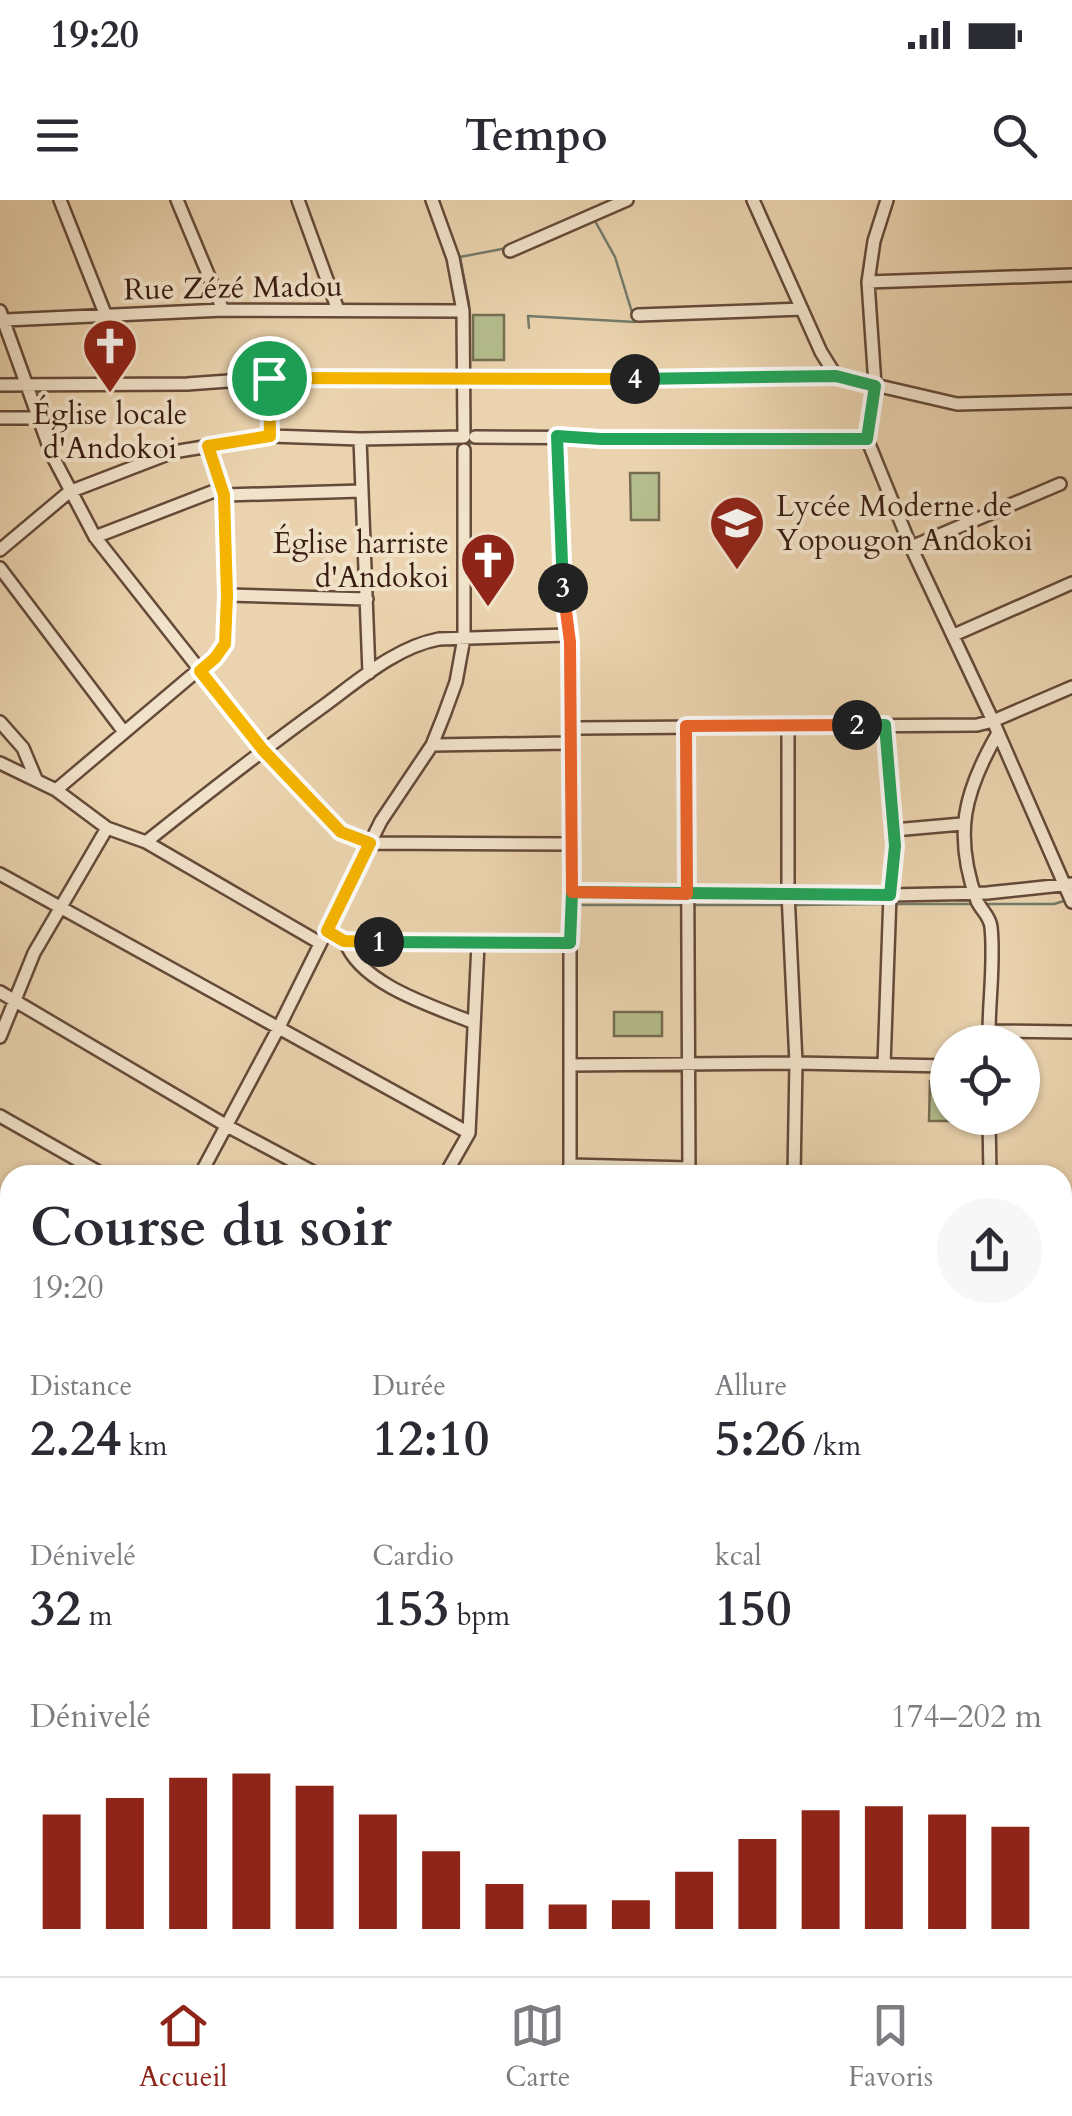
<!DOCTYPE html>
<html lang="fr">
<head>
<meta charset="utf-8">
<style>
  body { margin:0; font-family:Cardo,serif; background:#f7f7f7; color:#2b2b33; height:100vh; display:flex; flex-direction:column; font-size:38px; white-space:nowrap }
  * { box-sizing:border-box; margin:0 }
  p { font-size:32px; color:#7c7c81 }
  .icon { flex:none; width:55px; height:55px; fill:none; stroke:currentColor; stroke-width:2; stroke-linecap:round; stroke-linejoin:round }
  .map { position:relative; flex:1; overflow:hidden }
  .side { position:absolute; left:0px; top:965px; width:1072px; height:812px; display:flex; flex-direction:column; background:#fff; border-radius:30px 30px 0 0; box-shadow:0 2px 8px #0004 }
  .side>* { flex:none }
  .buttons { position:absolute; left:930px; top:825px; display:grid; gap:20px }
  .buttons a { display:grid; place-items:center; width:110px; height:110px; border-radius:50%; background:#fff; box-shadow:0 2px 8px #0004; font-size:50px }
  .pin { position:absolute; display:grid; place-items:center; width:85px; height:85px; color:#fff; margin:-42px; border:5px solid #fff; border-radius:50%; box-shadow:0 2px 10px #0007 }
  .km { position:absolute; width:50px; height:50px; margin:-25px; border-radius:50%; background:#222; color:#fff; font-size:28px; line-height:50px; text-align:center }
  .round { display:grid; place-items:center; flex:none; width:105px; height:105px; border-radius:52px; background:#f7f7f7 }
  .summary { display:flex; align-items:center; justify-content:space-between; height:170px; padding:0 30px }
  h1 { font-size:55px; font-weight:600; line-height:75px }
  .stats { display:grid; grid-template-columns:repeat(3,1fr); gap:15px; height:170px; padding:10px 30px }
  .stats div { display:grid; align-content:center }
  .stats b { font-size:50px; font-weight:600 }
  .stats small { font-size:28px; font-weight:400 }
  .stats p { font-size:28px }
  .chart { height:280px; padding:20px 30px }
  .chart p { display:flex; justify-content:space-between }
  .chart svg { width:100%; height:180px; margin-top:10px; stroke:#8f2418; stroke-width:6 }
  .status { display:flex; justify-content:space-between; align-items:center; height:70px; padding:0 50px; background:#fff; direction:ltr }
  .status svg { height:28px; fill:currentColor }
  header { display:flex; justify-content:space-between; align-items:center; height:130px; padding:0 30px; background:#fff; font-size:45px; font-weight:600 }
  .tab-bar { display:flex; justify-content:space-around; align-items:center; height:140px; border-top:2px solid #e1e1e2; background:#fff; font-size:28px; color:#7c7c81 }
  .tab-bar a { display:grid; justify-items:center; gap:5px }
  .tab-bar .active { color:#8f2418 }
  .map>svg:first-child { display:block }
  .green { fill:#b4bd8d; stroke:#766d50; stroke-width:2.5 }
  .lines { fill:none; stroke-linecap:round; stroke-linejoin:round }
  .stream { stroke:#737b6a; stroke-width:2.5 }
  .minor-casing { stroke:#654a39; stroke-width:16 }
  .minor { stroke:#f1e2ca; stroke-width:11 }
  .split-1-casing { stroke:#fff; stroke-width:20 }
  .split-2-casing { stroke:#fff; stroke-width:20 }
  .split-3-casing { stroke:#fff; stroke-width:20 }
  .split-4-casing { stroke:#fff; stroke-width:20 }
  .split-5-casing { stroke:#fff; stroke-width:20 }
  .split-1 { stroke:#f5b400; stroke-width:12 }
  .split-2 { stroke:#22a559; stroke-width:12 }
  .split-3 { stroke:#f0652b; stroke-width:12 }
  .split-4 { stroke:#22a559; stroke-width:12 }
  .split-5 { stroke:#f5b400; stroke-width:12 }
  .labels { text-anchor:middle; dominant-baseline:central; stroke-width:8; stroke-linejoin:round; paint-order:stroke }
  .street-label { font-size:30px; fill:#391d12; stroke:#f1e2ca }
  .poi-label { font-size:30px; fill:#391d12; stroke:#f1e2ca }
</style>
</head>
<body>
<div class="status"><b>19:20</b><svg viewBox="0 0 49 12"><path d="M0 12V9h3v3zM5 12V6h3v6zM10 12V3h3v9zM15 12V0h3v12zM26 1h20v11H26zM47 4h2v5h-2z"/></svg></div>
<header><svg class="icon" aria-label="menu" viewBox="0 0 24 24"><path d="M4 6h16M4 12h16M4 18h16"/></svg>Tempo<svg class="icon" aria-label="search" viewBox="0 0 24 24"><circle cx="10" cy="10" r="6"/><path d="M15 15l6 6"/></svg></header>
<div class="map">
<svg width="1072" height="1776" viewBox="0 0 1072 1776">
  <rect width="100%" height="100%" fill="#ead3ae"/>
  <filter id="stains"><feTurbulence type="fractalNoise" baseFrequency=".002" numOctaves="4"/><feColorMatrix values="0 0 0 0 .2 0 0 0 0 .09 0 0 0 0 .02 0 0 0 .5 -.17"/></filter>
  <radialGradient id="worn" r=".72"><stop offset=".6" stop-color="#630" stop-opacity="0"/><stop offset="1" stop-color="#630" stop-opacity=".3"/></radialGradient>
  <path class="green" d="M473,115H504V160H473Z
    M659,273V320H631L630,273Z
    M614,812H662V836H614Z
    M930,881H947L948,918H975V921H929Z"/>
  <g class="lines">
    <path class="stream" d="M529,128L528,116L635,122L615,57L595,21
      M470,175L469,104L460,57L507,48
      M384,244H470V183
      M896,704H973
      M986,704H1054L1067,700
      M576,705H683
      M691,705H783
      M796,705L883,704"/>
    <g class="minor-casing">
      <path id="minor" d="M60,0L106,116
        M177,0L223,110
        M298,0L338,110
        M753,0L821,152L836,176
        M887,0L874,41L868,82L875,185L867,239L911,347L993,521L1072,702
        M510,51L627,0
        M868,82L1072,75
        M0,111L52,255L95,337L263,550L341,632L370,643L572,644
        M638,115L802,109
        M5,120L223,110L463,111
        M269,178L271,236
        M0,185L187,184L269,178L682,180L836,176L957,204L1072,201
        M0,218H40
        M557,236L563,390L570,442V965L565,975
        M475,237L867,239
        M360,239L369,473
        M225,295L361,291
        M95,337L222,288
        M911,347L1060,284
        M0,350L69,292L173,252L271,236L360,239L464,237L463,111L453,58L432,0
        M0,368L124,532
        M227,395L367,399
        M954,435L1072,383
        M0,522L23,548L36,579
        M687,525L689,975
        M788,525V693L796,863L794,975
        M580,528L977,525L993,521L1072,487
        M432,545L570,543
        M0,563L56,590L107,628L146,642L320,743
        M56,590L223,449L227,395L225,295L208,246
        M894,630L962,624
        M146,642C205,595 264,549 325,505C359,480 396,447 439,439L568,435
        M0,674L469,933
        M572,692L890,695L987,693L1072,684
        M327,731L345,741L570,743
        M345,741C360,784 432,806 472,822
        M0,792L227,926L319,975
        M989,831L1072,832
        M0,837L34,753L107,628
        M989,842C988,805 995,765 991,727C990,716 981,710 977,701C953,634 964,592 998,533
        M570,865L796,863L948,866
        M884,865L890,695L895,646L885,525
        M0,916L104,975
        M989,918L990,975
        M570,965L689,968
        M200,975L278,829L381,621L432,545L444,515L456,482L464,438V250
        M445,975L469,933L478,744
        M0,1047L10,1052
        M1062,1073H1072
        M1062,1155H1072
        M0,1233L10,1239
        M1062,1248H1072
        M1062,1338H1072
        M0,1449L10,1454
        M1062,1584L1072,1585
        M1062,1645L1072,1650
        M0,1654L10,1658
        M1062,1733L1072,1739
        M231,1768L248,1776
        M968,1768L982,1776
        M161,1776L166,1768
        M545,1776L550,1768"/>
    </g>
    <use href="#minor" class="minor"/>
  </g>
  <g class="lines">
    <g class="split-1-casing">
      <path id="split-1" d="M269,178L270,236L208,246L224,295L227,395L225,444L215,458L200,471L263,550L341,632L370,643L327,731L344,741L379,742"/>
    </g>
    <g class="split-2-casing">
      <path id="split-2" d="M379,742L570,743L572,692L890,695L895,646L885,525H857"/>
    </g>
    <g class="split-3-casing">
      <path id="split-3" d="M563,388L570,442L572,692L687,694L686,526L857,525"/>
    </g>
    <g class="split-4-casing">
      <path id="split-4" d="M563,388L557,236L601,239H867L875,186L836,176L635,179"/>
    </g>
    <g class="split-5-casing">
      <path id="split-5" d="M269,178L635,179"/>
    </g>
    <use href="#split-1" class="split-1"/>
    <use href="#split-2" class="split-2"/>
    <use href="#split-3" class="split-3"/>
    <use href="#split-4" class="split-4"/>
    <use href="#split-5" class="split-5"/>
  </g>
  <defs>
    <g id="church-pin" transform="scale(2.875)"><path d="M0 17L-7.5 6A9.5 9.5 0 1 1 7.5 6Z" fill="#8f2418" stroke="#f1e2ca"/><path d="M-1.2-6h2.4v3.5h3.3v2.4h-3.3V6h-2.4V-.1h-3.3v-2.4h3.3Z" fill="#fff"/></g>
    <g id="school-pin" transform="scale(2.875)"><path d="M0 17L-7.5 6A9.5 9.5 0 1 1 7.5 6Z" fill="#8f2418" stroke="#f1e2ca"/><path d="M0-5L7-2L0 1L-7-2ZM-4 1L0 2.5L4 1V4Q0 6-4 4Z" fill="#fff"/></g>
  </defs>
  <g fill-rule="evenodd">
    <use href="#church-pin" x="110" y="146"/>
    <use href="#school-pin" x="737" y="323"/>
    <use href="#church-pin" x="488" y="360"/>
  </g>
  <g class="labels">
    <g class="street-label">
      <text transform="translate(233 88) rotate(-1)">Rue Zézé Madou</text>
    </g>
    <g class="poi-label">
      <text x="110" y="214">Église locale<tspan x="110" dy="34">d'Andokoi</tspan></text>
      <text x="776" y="306" text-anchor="start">Lycée Moderne de<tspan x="776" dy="34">Yopougon Andokoi</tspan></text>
      <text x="449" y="343" text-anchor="end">Église harriste<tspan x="449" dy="34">d'Andokoi</tspan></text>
    </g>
  </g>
  <rect width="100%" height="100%" filter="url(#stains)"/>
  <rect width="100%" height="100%" fill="url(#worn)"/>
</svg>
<div class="buttons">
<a><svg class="icon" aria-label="locate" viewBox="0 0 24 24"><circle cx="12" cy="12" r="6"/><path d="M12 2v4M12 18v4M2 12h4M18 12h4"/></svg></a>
</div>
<div class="pin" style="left:269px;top:178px;background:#1e9e55"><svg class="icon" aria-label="arrive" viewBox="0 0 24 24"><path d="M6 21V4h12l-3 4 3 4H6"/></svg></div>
<b class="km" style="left:379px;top:742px">1</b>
<b class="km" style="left:857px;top:525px">2</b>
<b class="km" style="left:563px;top:388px">3</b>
<b class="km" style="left:635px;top:179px">4</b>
<section class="side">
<div class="summary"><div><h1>Course du soir</h1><p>19:20</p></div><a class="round"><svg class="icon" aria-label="share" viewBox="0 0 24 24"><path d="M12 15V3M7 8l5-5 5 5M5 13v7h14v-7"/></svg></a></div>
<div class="stats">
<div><p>Distance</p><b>2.24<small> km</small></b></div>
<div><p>Durée</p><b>12:10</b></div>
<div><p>Allure</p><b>5:26<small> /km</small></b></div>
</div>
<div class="stats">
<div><p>Dénivelé</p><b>32<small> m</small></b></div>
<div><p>Cardio</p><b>153<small> bpm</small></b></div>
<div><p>kcal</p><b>150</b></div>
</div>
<div class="chart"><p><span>Dénivelé</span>174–202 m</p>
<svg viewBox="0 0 160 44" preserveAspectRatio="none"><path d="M5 44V16M15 44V12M25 44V7M35 44V6M45 44V9M55 44V16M65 44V25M75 44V33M85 44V38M95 44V37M105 44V30M115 44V22M125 44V15M135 44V14M145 44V16M155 44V19"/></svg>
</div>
</section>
</div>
<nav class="tab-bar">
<a class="active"><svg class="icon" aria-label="home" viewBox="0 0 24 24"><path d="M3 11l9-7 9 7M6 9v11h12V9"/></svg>Accueil</a>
<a><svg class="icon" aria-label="map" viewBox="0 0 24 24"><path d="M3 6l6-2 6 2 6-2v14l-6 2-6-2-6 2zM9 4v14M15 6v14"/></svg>Carte</a>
<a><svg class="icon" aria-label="saved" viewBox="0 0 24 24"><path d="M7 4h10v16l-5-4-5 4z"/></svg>Favoris</a>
</nav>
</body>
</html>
